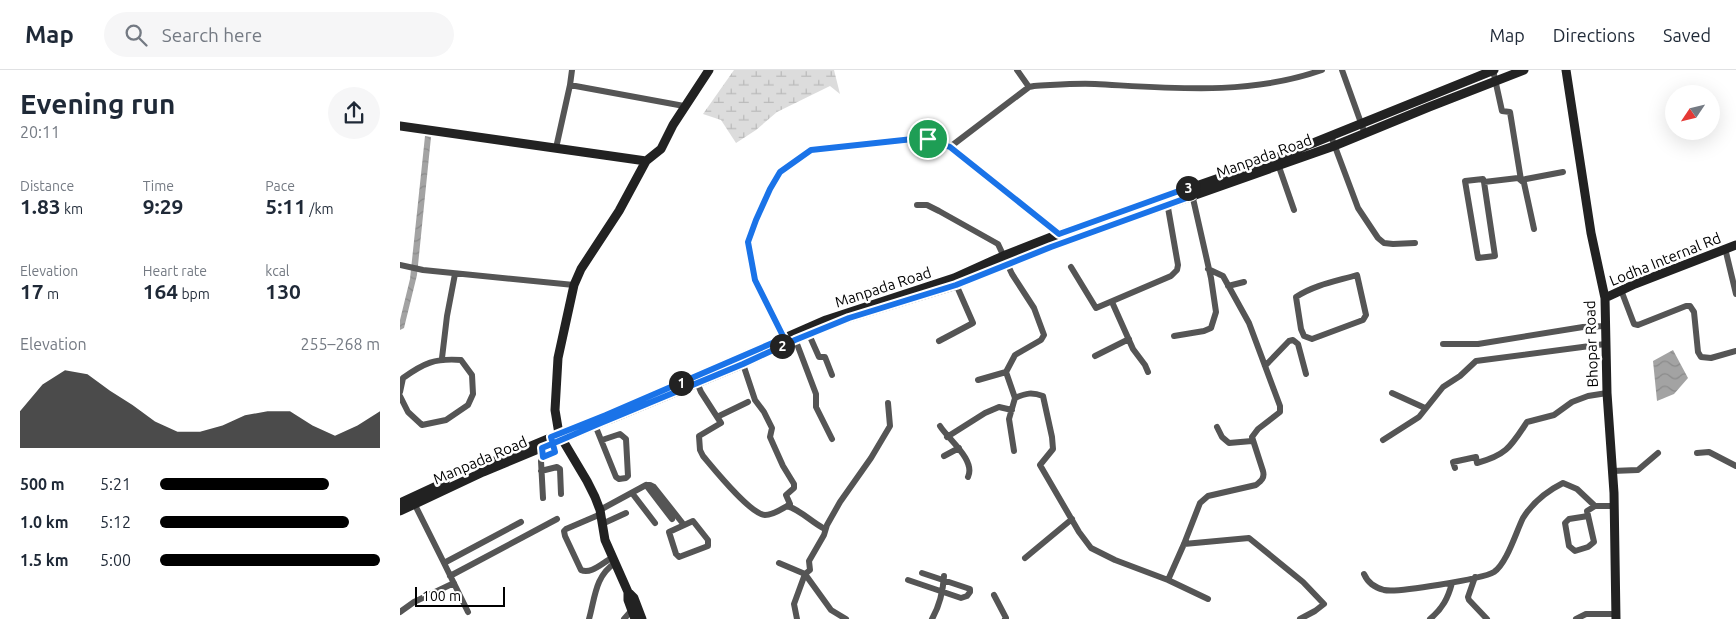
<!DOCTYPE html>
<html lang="en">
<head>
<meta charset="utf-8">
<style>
  body { margin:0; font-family:Ubuntu,sans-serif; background:#f6f6f7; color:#1f2937; height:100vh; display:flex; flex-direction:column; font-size:19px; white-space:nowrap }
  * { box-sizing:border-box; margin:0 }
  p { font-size:16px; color:#747a83 }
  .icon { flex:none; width:28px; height:28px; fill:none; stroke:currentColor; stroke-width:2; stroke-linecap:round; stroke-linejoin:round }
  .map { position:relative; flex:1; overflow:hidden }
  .drawer { display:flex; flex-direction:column; background:#fff; width:400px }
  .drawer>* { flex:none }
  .needle { width:32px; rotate:235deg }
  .buttons { position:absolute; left:1265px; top:15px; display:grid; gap:10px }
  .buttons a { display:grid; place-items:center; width:55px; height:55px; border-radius:50%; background:#fff; box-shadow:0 5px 20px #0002; font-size:25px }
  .scale { position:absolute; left:15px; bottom:12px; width:90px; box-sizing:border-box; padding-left:5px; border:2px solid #000; border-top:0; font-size:14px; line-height:18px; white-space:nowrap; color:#000; -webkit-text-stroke:4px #fff; paint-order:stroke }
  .pin { position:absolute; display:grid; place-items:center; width:42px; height:42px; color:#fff; margin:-21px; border:2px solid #fff; border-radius:50%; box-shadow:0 1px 5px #0007 }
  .km { position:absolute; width:25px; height:25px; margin:-12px; border-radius:50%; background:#222; color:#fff; font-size:14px; line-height:25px; text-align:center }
  .round { display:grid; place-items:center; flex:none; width:52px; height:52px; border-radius:26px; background:#f6f6f7 }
  .overview { display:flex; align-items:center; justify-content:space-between; height:85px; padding:0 20px }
  h1 { font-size:28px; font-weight:700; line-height:38px }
  .stats { display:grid; grid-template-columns:repeat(3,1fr); gap:8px; height:85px; padding:5px 20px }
  .stats div { display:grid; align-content:center }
  .stats b { font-size:21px; font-weight:700 }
  .stats small { font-size:14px; font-weight:400 }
  .stats p { font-size:14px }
  .chart { height:140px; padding:10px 20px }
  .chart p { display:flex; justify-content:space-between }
  .chart svg { width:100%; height:90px; margin-top:5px; fill:#000; opacity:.7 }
  ul { padding:0 20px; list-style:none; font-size:16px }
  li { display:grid; grid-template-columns:80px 60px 1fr; align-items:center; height:38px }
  li i { height:12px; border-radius:6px; background:#000 }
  header { display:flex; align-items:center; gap:30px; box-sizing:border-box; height:70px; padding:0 25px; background:#fff; border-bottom:1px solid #e0e1e3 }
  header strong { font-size:24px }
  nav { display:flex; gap:28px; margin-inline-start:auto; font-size:18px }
  .search { width:350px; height:45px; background:#f6f6f7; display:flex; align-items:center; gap:12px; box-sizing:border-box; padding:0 18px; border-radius:28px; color:#747a83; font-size:19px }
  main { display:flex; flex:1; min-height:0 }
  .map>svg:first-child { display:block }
  .wetland { fill:url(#wetland-marsh) }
  .water { fill:url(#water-waves) }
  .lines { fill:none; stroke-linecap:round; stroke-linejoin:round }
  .street { stroke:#555; stroke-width:6 }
  .secondary { stroke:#222; stroke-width:9 }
  .route-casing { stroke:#fff; stroke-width:10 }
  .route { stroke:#1a73e8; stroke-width:6 }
  .labels { text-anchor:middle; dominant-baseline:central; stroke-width:5; stroke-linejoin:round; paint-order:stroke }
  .street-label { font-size:15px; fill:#000; stroke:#fff }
</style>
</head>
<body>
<header>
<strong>Map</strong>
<div class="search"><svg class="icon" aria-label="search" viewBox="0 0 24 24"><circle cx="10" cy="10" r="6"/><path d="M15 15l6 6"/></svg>Search here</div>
<nav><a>Map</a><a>Directions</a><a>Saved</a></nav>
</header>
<main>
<section class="drawer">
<div class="overview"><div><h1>Evening run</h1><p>20:11</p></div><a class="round"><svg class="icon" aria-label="share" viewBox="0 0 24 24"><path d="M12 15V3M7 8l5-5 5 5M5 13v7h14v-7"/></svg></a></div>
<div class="stats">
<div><p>Distance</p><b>1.83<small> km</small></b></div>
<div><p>Time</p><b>9:29</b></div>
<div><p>Pace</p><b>5:11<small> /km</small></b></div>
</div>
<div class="stats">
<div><p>Elevation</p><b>17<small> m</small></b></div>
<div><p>Heart rate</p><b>164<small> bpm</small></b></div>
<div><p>kcal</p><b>130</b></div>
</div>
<div class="chart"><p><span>Elevation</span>255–268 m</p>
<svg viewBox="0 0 160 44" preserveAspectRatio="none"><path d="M0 44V26L10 13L20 6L30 8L40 16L50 23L60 31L70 36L80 36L90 33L100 28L110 26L120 26L130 33L140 38L150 33L160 26V44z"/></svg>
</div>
<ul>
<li><b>500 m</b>5:21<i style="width:77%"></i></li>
<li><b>1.0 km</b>5:12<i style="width:86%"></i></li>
<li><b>1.5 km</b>5:00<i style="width:100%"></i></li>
</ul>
</section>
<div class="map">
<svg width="1336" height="549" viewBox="0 0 1336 549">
  <defs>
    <pattern id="wetland-marsh" width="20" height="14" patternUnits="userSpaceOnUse" patternTransform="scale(1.25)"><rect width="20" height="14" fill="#dcdcdc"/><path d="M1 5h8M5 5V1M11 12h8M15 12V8" fill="none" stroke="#bbb"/></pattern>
    <pattern id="water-waves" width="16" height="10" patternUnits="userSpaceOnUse" patternTransform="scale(1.25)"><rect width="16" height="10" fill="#a3a3a3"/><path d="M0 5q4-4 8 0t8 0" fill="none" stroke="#8b8b8b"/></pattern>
  </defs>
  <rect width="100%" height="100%" fill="#fff"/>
  <path class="wetland" d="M334,0H434L440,24L430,16L377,42L356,60L336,73L321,50L303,44Z"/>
  <path class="water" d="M25,66L31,67L17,205L4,258L0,260V250L10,209Z
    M1273,280L1288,308L1274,324L1257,331L1253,291Z"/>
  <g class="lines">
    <path class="street" d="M942,0L965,64
      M1093,0L1102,41L1110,42L1121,110L1163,102
      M170,15L172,0
      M629,17L634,16C655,15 675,13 695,14C772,18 848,26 922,0
      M931,66L958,138L978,168L984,173L993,174L1015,173
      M550,77L629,17L617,0
      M156,78L170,15L284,36
      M878,94L894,140
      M1084,112L1095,186L1078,188L1065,111L1083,109L1084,112L1118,108L1124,113L1134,159
      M517,135H527L539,141L598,174L612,204L634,238L644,265L641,270L615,285L606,302L615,328L609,349L614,381
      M1325,178L1336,224
      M0,195L23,200L174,215
      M671,197L696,238L771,206L777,200L778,195L767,132
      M957,205L966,245L963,250L912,269L904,266L901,259L896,227C914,215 937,211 957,205Z
      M828,216L844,212
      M1221,220L1234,254L1238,255L1286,236H1290L1294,242L1298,282L1301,287L1311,288L1336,281
      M712,232L733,279L745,295L748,302
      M407,260L419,287H425L432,305
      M394,266L416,324V337L432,369
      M774,266L804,261L811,258L816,242L811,208L792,124
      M385,270L355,210L348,172L356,150L370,119L380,102L411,79L513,69H528L550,77L659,164L660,167
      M539,271L573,253L555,212
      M1043,274H1078L1183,257L1206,256
      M695,286L729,269
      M42,288L47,246L55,204
      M342,291L355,330L364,342L372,358L370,367L374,376L383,396L394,414V418L386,425L390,434L387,436
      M865,296L889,271L893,270L898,274L906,304
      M296,310L301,322L321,353L299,366L300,380L303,386C314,399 350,444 365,445C373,445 380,440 387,436C401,440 411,452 425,459
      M578,310L606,302
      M0,322L3,308C24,293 35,288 61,290L72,305L73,324L68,335L46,350L22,355L8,342L0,326
      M992,323L1025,338
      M615,328C626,323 632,322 643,326L652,367L653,379L640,395L679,462L691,478L715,490L768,510L784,474L800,433L808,426L856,415C861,411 865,408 863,401L852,367L858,359L880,342V336L849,253L823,206L808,199
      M317,347L348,332
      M195,355L216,407L219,409L226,408L228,406L226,369L220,364L202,370
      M540,356C548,369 576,390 568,407
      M817,357L822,367L829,373L852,371
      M547,367L585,343L599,337L612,340
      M983,370L1019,347L1043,317L1060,306L1076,291L1205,274
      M143,378L144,385L141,391L143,428
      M1297,383L1309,382L1336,396
      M544,386L559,378
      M143,387L155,382L152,369
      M1055,398L1053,392L1076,387L1077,393C1107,385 1111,376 1127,352L1154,345L1172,332L1188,326L1207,323
      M141,401L157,397L160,399L161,424
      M1212,401L1238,400L1258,383
      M246,415L272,449
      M232,423L255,453
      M13,431L44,493L121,452
      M200,440L246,415H250L254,417L284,455
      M201,444L166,459L164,461L165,466L181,500C191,505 203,492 212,488
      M1188,446L1169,449L1165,453L1169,476L1175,481L1188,477L1194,472L1187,441L1195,436
      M293,451L308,470V476L279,487L276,484L269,462Z
      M202,454L226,443
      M784,474L849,468L903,512L924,534L915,541L900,549
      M625,488L672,449
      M44,493L68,542
      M379,493L405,504L410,500L409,491L424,465L427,455L440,432L471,388L490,356L488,333
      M405,504L431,540L446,549
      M964,504C968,513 974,517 984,520C997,523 1082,509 1094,502C1107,493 1116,462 1123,448C1133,432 1147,421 1163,413L1177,419L1195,436H1214
      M50,506L157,449
      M1075,507L1068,527L1069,530L1087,549
      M508,510L561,528L567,526L570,522V519L522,503
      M768,510L808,529
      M594,525L606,548L605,549
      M0,542L14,532L54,513
      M189,549C195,528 195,506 215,493
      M224,549L232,540
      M397,549L394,534L405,504
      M532,549C540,535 543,522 544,506
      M1030,549C1043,538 1048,528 1052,513
      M1176,549L1186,544H1215"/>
    <path class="secondary" d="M1166,0L1191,163L1205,228L1207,323L1214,423L1216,549
      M0,56L246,91
      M1205,228L1235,214L1336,175
      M281,313L426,250L554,208L603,186L659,164L876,88L1094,0
      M78,398L179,356
      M0,433L45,412
      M0,441L83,402L343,294L395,269L449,248L557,215L609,192L662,172L934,76L1029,37L1124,0
      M228,522L234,528L242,549
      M235,549L228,530V522L205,470L200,440L195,427L187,411L159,364L155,340L158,288L174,215L181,199L219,141L246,91L261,79L273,55L309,0"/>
  </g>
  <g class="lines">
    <g class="route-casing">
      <path id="route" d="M528,69H513L411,80L380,102L370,119L356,150L348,172L355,210L384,268L206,345L208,350C186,359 164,369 142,378L143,387L155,382L151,367L206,345L208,350L343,294L395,270L449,248L556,215L651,177L792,126L790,117L659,164L550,77L528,69"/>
    </g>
    <use href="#route" class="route"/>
  </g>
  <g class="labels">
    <g class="street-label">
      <text transform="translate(864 86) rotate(-20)">Manpada Road</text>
      <text transform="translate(1265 189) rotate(-22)">Lodha Internal Rd</text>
      <text transform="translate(483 217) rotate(-18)">Manpada Road</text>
      <text transform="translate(1191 274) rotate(-92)">Bhopar Road</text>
      <text transform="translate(80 390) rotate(-23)">Manpada Road</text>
    </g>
  </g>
</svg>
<div class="buttons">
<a><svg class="needle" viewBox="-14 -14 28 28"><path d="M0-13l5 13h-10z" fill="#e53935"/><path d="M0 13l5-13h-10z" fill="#747a83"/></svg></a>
</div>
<div class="scale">100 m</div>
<div class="pin" style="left:528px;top:69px;background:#1e9e55"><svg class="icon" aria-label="arrive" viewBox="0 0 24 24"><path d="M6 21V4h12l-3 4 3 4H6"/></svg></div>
<b class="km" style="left:281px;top:313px">1</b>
<b class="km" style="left:382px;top:276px">2</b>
<b class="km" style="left:788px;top:118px">3</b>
</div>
</main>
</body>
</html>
